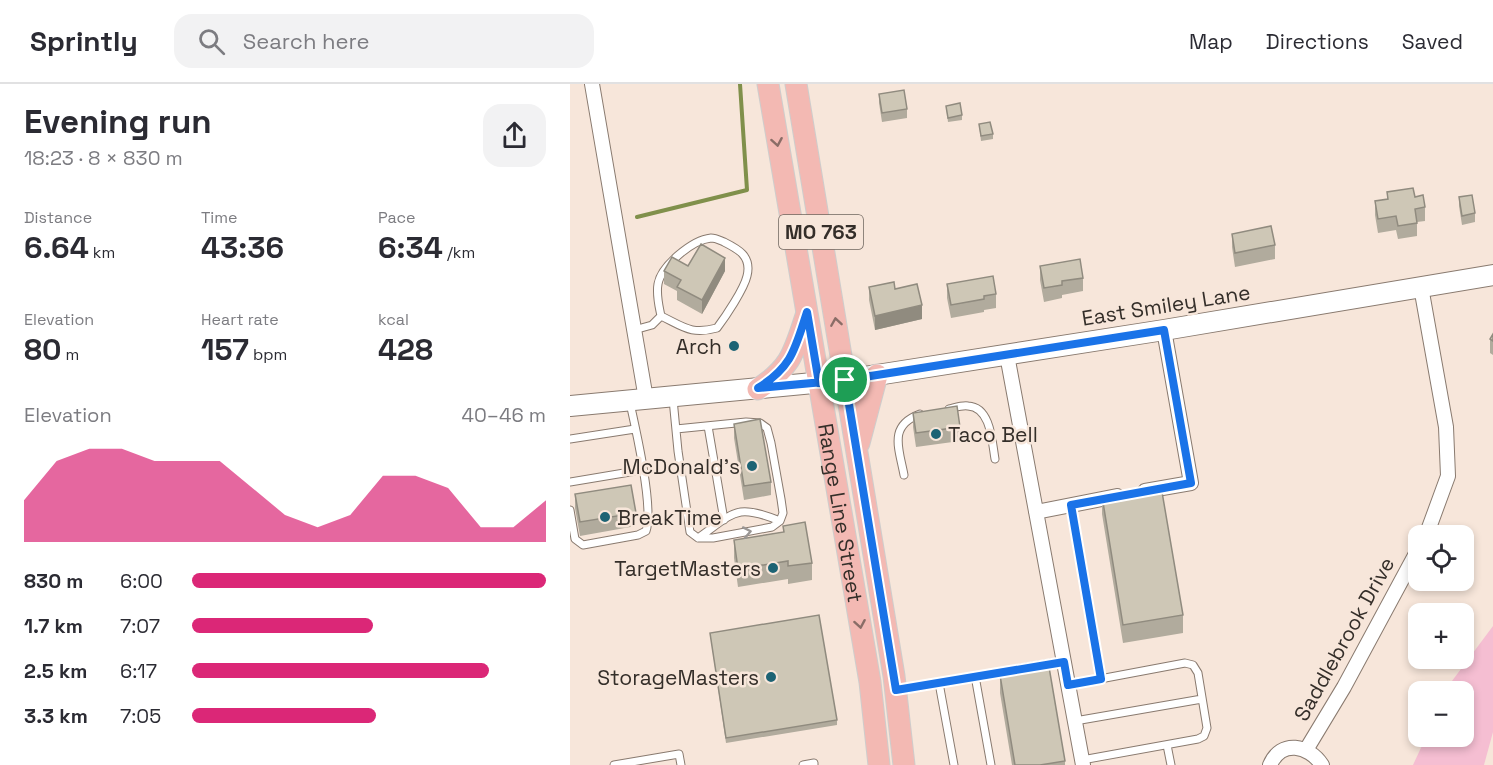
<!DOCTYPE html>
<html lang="en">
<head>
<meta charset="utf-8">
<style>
  body { margin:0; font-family:"Space Grotesk",sans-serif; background:#f2f2f3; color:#2b2b33; height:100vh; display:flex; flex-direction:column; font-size:22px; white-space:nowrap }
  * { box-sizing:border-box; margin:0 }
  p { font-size:20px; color:#7c7c81 }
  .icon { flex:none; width:33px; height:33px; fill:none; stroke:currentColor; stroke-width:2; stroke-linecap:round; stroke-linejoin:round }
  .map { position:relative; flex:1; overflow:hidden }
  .panel { display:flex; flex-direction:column; background:#fff; width:570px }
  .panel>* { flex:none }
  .fabs { position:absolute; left:838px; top:441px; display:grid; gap:12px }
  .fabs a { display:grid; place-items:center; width:66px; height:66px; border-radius:12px; background:#fff; box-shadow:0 3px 9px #0003; font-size:30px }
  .pin { position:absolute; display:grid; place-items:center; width:51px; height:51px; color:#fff; margin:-26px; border:3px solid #fff; border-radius:50%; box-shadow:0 2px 6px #0007 }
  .round { display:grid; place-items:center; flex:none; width:63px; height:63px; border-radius:18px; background:#f2f2f3 }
  .summary { display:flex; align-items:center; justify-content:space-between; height:102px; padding:0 24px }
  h1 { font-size:33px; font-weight:800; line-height:45px }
  .metrics { display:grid; grid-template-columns:repeat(3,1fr); gap:9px; height:102px; padding:6px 24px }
  .metrics div { display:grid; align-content:center }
  .metrics b { font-size:30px; font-weight:800 }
  .metrics small { font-size:16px; font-weight:400 }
  .metrics p { font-size:16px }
  .chart { height:168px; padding:12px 24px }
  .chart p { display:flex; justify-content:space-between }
  .chart svg { width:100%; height:108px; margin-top:6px; fill:#db2777; opacity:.7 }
  ul { padding:0 24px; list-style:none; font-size:20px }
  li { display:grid; grid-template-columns:96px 72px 1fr; align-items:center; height:45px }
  li i { height:15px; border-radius:8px; background:#db2777 }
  header { display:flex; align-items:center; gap:36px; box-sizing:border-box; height:84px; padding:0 30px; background:#fff; border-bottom:2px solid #e1e1e2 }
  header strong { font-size:28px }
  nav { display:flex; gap:33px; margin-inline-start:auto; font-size:21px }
  .search { width:420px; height:54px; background:#f2f2f3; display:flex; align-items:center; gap:15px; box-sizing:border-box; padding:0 21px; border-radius:18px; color:#7c7c81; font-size:22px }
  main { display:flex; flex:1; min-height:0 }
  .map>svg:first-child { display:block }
  .green { fill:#f5bed2 }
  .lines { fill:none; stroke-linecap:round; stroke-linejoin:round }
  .stream { stroke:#80904b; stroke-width:4 }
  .lane-casing { stroke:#897a6f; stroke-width:9 }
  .street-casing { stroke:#897a6f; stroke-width:16 }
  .secondary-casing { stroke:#897a6f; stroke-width:22 }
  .primary-casing { stroke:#cecdcc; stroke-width:23 }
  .lane { stroke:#fff; stroke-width:7 }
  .street { stroke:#fff; stroke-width:14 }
  .secondary { stroke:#fff; stroke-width:20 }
  .primary { stroke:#f3b9b3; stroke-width:21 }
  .wall { fill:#b1ab9d }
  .shaded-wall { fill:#908b7f }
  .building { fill:#cec7b6; stroke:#908b7f; stroke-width:1.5 }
  .oneway { stroke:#8a6d67 }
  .oneway2 { stroke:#9a9694 }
  .route-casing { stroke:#fff; stroke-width:12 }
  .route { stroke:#1a73e8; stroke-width:8 }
  .poi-dot { fill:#1d6374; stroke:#f7e6da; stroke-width:2 }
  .labels { text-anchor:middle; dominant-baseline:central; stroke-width:5; stroke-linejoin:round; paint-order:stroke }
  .shield { fill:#f7e6da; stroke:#6e655e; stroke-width:1.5 }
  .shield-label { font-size:20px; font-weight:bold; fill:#342e29 }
  .street-label { font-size:21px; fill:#342e29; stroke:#f7e6da }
  .poi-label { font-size:21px; fill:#342e29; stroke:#f7e6da; text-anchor:end }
</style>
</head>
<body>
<header>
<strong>Sprintly</strong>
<div class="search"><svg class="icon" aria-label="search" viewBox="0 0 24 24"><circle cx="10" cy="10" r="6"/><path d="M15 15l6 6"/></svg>Search here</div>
<nav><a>Map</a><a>Directions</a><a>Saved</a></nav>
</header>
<main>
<section class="panel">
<div class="summary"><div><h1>Evening run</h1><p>18:23 · 8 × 830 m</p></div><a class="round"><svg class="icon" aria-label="share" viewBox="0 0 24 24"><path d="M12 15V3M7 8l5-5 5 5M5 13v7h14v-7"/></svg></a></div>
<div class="metrics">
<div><p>Distance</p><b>6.64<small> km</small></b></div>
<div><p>Time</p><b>43:36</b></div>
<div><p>Pace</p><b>6:34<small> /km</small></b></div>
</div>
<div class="metrics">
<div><p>Elevation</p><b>80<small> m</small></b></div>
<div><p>Heart rate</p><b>157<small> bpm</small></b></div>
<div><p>kcal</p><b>428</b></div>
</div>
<div class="chart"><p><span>Elevation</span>40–46 m</p>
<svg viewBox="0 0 160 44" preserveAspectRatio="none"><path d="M0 44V27L10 11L20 6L30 6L40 11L50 11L60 11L70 22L80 33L90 38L100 33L110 17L120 17L130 22L140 38L150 38L160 27V44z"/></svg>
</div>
<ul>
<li><b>830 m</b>6:00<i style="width:100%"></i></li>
<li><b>1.7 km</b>7:07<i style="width:51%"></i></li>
<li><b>2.5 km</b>6:17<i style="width:84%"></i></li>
<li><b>3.3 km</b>7:05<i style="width:52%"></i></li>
</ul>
</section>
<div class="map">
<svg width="923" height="681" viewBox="0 0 923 681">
  <rect width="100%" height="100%" fill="#f7e6da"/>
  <path class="green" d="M923,542V648L914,681H843L856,653L894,652V608L877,607L882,597Z"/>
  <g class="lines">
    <path class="stream" d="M67,133L177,106L170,0"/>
    <g class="lane-casing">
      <path id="lane" d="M64,246L82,241L91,232C89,222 86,211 88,200C91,182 122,156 141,154C146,154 149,156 154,158C168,165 182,172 177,192C174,205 156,232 147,244C121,251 114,243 91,232
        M103,315L108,367L120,448L128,454H143L202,443L210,437L213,429L211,415L201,359L197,344L190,339L176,338L106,345
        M379,325C384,324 392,321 398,322C421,323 422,358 425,375
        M138,342L154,436
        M0,355L65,345
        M334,391C329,364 318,342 350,330
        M0,398L72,386
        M501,421L531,595
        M0,426L5,455L13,461L68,451L76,447C84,424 66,346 60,319
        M128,454C165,428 166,419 210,437
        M405,592L421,681
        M369,599L384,681
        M498,601L615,579L623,581L628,589L637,644L634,652L628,655L512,676
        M328,605L494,577
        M505,637L632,615
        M597,661L601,681
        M44,681L109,670L111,681
        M233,681L244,679V681"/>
    </g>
    <g class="street-casing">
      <path id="street" d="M22,0L76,315
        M851,203L876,343L878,392L856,452
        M437,271L513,681
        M575,407L621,399L594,246
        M466,428L547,412
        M736,666L774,603L849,464
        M700,681C711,655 739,661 752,681"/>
    </g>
    <g class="secondary-casing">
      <path id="secondary" d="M0,322L275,296L594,246L923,191"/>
    </g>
    <g class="primary-casing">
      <g id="primary">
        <path id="s1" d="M198,0L300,598L309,681"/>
        <path d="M226,0L324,592L334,681"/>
        <path d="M188,305C221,284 224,268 236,232"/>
        <path d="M289,359L307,291"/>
      </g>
    </g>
    <use href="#lane" class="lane"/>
    <use href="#street" class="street"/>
    <use href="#secondary" class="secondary"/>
    <use href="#primary" class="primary"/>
  </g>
  <path class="wall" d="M309,10L337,25V34L312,38L309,19Z
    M376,22L392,31V36L378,38Z
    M409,40L423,50V55L411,57Z
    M817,108L845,113L855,123V137L847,138V152L828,155L826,146L808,149L805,131V117L817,115Z
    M889,113L905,129V138L892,141L889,122Z
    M662,150L705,161V175L665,183L662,163Z
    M118,182L155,187L132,230L107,216V207L94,200V187Z
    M470,182L513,194V207L492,211V214L474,218L470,196Z
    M377,200L426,210V224L414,226V228L381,234L377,214Z
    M299,203L325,205L352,235L305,246L299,216Z
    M923,250V271L920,269V255Z
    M343,329L390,343V357L346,363L343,343Z
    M164,340L201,398V411L174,416L164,354Z
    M5,410L66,429V442L10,452L5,424Z
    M532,412L613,531V549L553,559L532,430Z
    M213,442L242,479V496L218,500V495L168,503L164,474V456L213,448Z
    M140,549L267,636V641L156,659Z
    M430,591L495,677V681H442L430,609Z"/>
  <path class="shaded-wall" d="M155,174V187L132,230V216Z
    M352,221V235L305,246V232Z"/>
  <path class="building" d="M334,6L337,25L312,29L309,10Z
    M390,19L392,31L378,34L376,22Z
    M420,38L423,50L411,52L409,40Z
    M843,104L845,113L853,111L855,123L845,125L847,139L828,142L826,132L808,135L805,117L818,115L817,108Z
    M902,111L905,129L892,132L889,113Z
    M701,142L705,161L665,169L662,150Z
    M131,160L155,174L132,216L107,203L111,196L94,187L102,173L118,182Z
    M510,175L513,194L492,197V201L474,204L470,182Z
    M423,192L426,210L414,212V215L381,221L377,200Z
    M324,198L325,205L347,200L352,221L305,232L299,203Z
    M923,250V257L920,255Z
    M387,322L390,343L346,349L343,329Z
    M190,335L201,398L174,402L164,340Z
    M61,401L66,429L10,438L5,410Z
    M591,402L613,531L553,541L532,412Z
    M235,438L242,479L218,482V477L168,485L164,456L214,448L213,442Z
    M249,531L267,636L156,654L140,549Z
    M479,583L495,677L470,681H445L430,591Z"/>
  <defs><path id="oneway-chevron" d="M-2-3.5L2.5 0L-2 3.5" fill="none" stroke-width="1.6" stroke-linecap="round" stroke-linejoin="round" transform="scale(1.5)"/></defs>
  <g class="oneway">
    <use href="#oneway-chevron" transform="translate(207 58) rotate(80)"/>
    <use href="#oneway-chevron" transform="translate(266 238) rotate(-99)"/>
    <use href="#oneway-chevron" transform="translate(290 540) rotate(80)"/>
  </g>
  <use class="oneway2" href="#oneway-chevron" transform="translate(177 448) rotate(-11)"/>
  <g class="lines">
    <g class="route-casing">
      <path id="route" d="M275,296L188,304C222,283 225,265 237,228L249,299L275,296L326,606L494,578L498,601L531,595L501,421L621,399L594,246L275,296"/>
    </g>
    <use href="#route" class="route"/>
  </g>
  <g class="poi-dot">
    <circle cx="164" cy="262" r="6"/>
    <circle cx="366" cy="350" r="6"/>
    <circle cx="182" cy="382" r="6"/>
    <circle cx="35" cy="433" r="6"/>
    <circle cx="203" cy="484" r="6"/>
    <circle cx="201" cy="593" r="6"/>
  </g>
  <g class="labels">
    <rect class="shield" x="209" y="131" width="84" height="34" rx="4.5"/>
    <g class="shield-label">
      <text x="251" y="148">MO 763</text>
    </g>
    <g class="street-label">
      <text transform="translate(596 221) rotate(-9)">East Smiley Lane</text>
      <text stroke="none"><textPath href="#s1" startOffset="435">Range Line Street</textPath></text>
      <text transform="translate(774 555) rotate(-61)">Saddlebrook Drive</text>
    </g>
    <g class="poi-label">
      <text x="152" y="262">Arch</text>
      <text x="378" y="350" text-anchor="start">Taco Bell</text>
      <text x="170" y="382">McDonald's</text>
      <text x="47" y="433" text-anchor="start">BreakTime</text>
      <text x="191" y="484">TargetMasters</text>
      <text x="189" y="593">StorageMasters</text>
    </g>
  </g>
</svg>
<div class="fabs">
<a><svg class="icon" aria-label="locate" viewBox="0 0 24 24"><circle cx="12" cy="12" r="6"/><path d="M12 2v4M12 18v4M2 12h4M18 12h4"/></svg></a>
<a>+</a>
<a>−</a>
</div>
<div class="pin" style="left:275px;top:296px;background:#1e9e55"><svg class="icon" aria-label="arrive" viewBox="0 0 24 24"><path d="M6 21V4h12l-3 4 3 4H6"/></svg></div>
</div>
</main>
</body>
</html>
